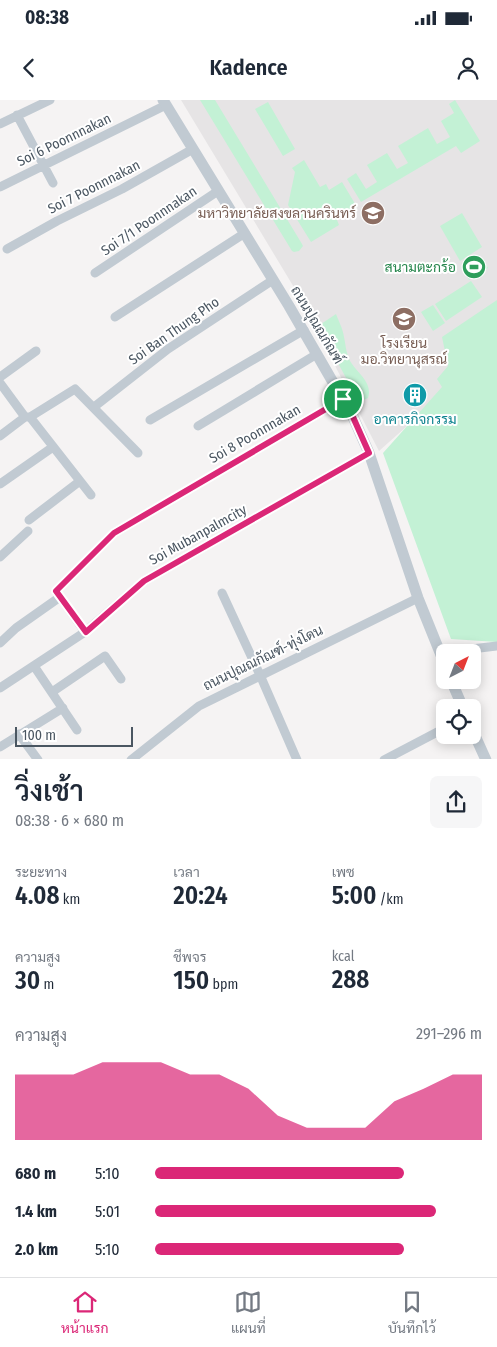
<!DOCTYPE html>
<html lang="th">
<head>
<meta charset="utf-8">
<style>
  body { margin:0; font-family:"Fira Sans Condensed",Sarabun,sans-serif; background:#f6f6f7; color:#1f2937; height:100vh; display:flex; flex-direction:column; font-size:19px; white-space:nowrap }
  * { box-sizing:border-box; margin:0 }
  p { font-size:16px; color:#747a83 }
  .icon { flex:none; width:28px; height:28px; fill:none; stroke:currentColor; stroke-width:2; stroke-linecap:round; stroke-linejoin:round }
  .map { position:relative; height:659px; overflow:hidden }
  .sheet { display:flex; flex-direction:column; background:#fff; flex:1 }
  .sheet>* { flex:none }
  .needle { width:32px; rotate:42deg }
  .controls { position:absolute; left:436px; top:544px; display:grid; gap:10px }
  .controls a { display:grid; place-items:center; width:45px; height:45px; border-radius:8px; background:#fff; box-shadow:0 2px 12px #0003; font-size:25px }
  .scale { position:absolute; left:15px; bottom:12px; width:118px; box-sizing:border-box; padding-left:5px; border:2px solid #4a5661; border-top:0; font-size:14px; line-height:18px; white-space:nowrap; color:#4a5661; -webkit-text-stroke:4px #fff; paint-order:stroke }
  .pin { position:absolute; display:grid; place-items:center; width:42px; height:42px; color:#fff; margin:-21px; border:2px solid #fff; border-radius:50%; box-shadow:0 1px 5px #0007 }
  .round { display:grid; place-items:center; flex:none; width:52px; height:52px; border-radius:8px; background:#f6f6f7 }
  .summary { display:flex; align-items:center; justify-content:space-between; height:85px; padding:0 15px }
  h1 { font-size:28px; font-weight:600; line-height:38px }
  .metrics { display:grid; grid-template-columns:repeat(3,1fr); gap:8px; height:85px; padding:5px 15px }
  .metrics div { display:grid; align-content:center }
  .metrics b { font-size:25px; font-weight:600 }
  .metrics small { font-size:14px; font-weight:400 }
  .metrics p { font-size:14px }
  .chart { height:140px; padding:10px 15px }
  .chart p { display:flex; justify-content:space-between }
  .chart svg { width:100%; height:90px; margin-top:5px; fill:#db2777; opacity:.7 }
  ul { padding:0 15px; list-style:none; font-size:16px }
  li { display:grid; grid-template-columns:80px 60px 1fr; align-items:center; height:38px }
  li i { height:12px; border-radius:6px; background:#db2777 }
  .status { display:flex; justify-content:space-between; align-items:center; height:35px; padding:0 25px; background:#fff; direction:ltr }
  .status svg { height:14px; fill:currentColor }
  header { display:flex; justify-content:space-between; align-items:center; height:65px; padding:0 15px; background:#fff; font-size:22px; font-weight:600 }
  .dock { display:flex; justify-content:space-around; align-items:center; height:70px; border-top:1px solid #e0e1e3; background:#fff; font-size:14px; color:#747a83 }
  .dock a { display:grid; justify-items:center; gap:2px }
  .dock .selected { color:#db2777 }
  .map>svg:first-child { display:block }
  .education { fill:#e6e4e5 }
  .green { fill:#c3f1d5 }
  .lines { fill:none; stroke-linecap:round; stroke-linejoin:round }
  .minor { stroke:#c1cad2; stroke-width:9 }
  .tertiary { stroke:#c1cad2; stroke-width:11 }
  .route-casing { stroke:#fff; stroke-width:10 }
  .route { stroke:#db2777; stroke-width:6 }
  .labels { text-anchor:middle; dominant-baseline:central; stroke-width:4; stroke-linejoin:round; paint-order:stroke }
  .street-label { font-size:14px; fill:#4a5661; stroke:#fff }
  .education-label { font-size:14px; fill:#785e54; stroke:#fff; text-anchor:end }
  .leisure-label { font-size:14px; fill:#27864d; stroke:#fff; text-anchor:end }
  .culture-label { font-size:14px; fill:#0d838f; stroke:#fff }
</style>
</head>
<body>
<div class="status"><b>08:38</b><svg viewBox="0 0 49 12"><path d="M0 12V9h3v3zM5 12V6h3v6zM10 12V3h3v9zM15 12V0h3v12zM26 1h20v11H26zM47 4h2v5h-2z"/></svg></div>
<header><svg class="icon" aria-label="back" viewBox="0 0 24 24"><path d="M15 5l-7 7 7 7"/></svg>Kadence<svg class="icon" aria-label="person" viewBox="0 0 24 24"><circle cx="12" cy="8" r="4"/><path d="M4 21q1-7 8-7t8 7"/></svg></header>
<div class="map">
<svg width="497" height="660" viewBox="0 0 497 660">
  <rect width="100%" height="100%" fill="#f5f3f3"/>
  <path class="education" d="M181,0H497V246L379,351L298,194Z"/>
  <path class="green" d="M200,0H215L302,144L303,146L299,151L294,152L292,151Z
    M455,0L480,41L461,53L456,46L361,102L347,79L356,73L366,89L377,82L367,65L387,53L397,69L408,63L398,46L428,28L437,44L450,37L441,21L454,13L449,4Z
    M268,2L295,49L283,56L255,9Z
    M304,60L320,87L326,84L329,90L342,82L357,107L337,120L339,125L311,142L288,105L295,72L292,68Z
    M462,113L482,147L460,161L440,126Z
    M479,155L488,168L469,180L461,167Z
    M471,181L482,197L446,221L435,204Z
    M497,200V542L451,539L383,353L442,287L437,279L448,266L442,237Z
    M433,205L445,223L433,231L421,212Z
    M336,214C339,222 343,229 344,237C346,246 346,256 352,264C359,274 373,284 368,298L359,302L318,226Z"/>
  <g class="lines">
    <path class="minor" d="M17,15L53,83
      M0,24L50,0
      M0,87L166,5
      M7,149L57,121L122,89L193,49
      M95,173L218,91
      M115,217L245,133
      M0,277L36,251
      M0,283L25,317
      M94,307L168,249L273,180
      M30,317L91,395
      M150,320L304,230
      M198,326L317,254
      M0,336L25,317H30L75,289L138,353
      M0,384L53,347
      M29,420L80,381
      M0,457L28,431
      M222,493L260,575L297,660
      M85,532L56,491L114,433L343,299
      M0,543L16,528L60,497L57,493
      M446,552L497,546
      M34,566L77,630
      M0,588L85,532L144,481L369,353
      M52,592L105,556L121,579
      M19,634L38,660
      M0,647L63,608
      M131,660L199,606L418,498
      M384,660L445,628"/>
    <path class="tertiary" d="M163,0L289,206L353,317L369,353L418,498L445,565
      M451,580L463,608
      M472,629L486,660"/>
  </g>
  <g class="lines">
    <g class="route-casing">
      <path id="route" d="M343,299L353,317L369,353L144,481L86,532L56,491L114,433Z"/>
    </g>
    <use href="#route" class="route"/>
  </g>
  <defs>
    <g id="university-disc" transform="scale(1.25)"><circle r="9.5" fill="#8d6e63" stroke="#fff"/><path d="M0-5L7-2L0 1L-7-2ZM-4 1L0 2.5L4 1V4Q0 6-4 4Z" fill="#fff"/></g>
    <g id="stadium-disc" transform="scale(1.25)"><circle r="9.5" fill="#2e9e5b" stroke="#fff"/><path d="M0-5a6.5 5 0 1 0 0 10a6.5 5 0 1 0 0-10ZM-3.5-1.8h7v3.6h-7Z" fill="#fff"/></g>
    <g id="school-disc" transform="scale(1.25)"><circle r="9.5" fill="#8d6e63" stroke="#fff"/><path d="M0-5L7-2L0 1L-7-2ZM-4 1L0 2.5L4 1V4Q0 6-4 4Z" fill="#fff"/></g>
    <g id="building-disc" transform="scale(1.25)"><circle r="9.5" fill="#0f9aa8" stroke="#fff"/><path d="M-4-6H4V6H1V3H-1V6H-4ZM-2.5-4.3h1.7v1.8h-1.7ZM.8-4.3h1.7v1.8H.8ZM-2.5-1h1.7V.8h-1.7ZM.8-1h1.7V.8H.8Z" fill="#fff"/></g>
  </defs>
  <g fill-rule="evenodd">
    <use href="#university-disc" x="373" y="113"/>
    <use href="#stadium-disc" x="474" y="167"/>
    <use href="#school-disc" x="404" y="219"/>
    <use href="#building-disc" x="415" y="295"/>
  </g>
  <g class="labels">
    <g class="street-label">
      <text transform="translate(64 40) rotate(-26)">Soi 6 Poonnnakan</text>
      <text transform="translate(94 87) rotate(-27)">Soi 7 Poonnnakan</text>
      <text transform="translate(149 121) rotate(-34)">Soi 7/1 Poonnnakan</text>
      <text transform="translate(317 225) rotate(59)">ถนนปุณณกัณฑ์</text>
      <text transform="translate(174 231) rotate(-35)">Soi Ban Thung Pho</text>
      <text transform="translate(255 334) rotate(-30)">Soi 8 Poonnnakan</text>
      <text transform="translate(198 435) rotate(-29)">Soi Mubanpalmcity</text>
      <text transform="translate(263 558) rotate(-26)">ถนนปุณณกัณฑ์-ทุ่งโดน</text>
    </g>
    <g class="education-label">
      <text x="356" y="113">มหาวิทยาลัยสงขลานครินทร์</text>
      <text x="404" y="243" text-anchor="middle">โรงเรียน<tspan x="404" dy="16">มอ.วิทยานุสรณ์</tspan></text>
    </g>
    <g class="leisure-label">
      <text x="456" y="167">สนามตะกร้อ</text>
    </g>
    <g class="culture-label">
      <text x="415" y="319">อาคารกิจกรรม</text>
    </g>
  </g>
</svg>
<div class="controls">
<a><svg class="needle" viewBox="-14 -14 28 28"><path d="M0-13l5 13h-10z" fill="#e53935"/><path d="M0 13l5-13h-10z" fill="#747a83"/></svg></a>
<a><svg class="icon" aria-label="locate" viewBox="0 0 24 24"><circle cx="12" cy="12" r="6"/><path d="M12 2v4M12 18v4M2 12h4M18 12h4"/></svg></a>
</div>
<div class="scale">100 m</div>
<div class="pin" style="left:343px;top:299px;background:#1e9e55"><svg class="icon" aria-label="arrive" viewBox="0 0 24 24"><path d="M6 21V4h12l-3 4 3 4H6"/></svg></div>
</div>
<section class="sheet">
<div class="summary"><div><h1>วิ่งเช้า</h1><p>08:38 · 6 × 680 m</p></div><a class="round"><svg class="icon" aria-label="share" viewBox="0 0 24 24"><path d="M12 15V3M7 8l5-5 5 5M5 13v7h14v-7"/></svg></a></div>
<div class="metrics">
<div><p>ระยะทาง</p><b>4.08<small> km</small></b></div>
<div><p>เวลา</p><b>20:24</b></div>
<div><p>เพซ</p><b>5:00<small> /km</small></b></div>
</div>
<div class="metrics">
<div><p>ความสูง</p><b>30<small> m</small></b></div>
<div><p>ชีพจร</p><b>150<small> bpm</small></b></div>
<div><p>kcal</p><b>288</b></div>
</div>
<div class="chart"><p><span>ความสูง</span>291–296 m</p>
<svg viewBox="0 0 160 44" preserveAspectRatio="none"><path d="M0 44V12L10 12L20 12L30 6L40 6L50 6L60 12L70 12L80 19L90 32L100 38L110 38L120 38L130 25L140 19L150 12L160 12V44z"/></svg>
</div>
<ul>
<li><b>680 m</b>5:10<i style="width:76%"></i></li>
<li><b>1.4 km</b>5:01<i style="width:86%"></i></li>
<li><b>2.0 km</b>5:10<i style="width:76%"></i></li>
</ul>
</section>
<nav class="dock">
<a class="selected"><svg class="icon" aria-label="home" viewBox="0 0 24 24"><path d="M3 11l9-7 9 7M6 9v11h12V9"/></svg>หน้าแรก</a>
<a><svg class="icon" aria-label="map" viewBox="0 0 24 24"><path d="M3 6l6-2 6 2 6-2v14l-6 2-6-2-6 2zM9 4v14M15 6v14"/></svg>แผนที่</a>
<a><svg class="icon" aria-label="saved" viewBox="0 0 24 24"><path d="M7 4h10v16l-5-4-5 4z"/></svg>บันทึกไว้</a>
</nav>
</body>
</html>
